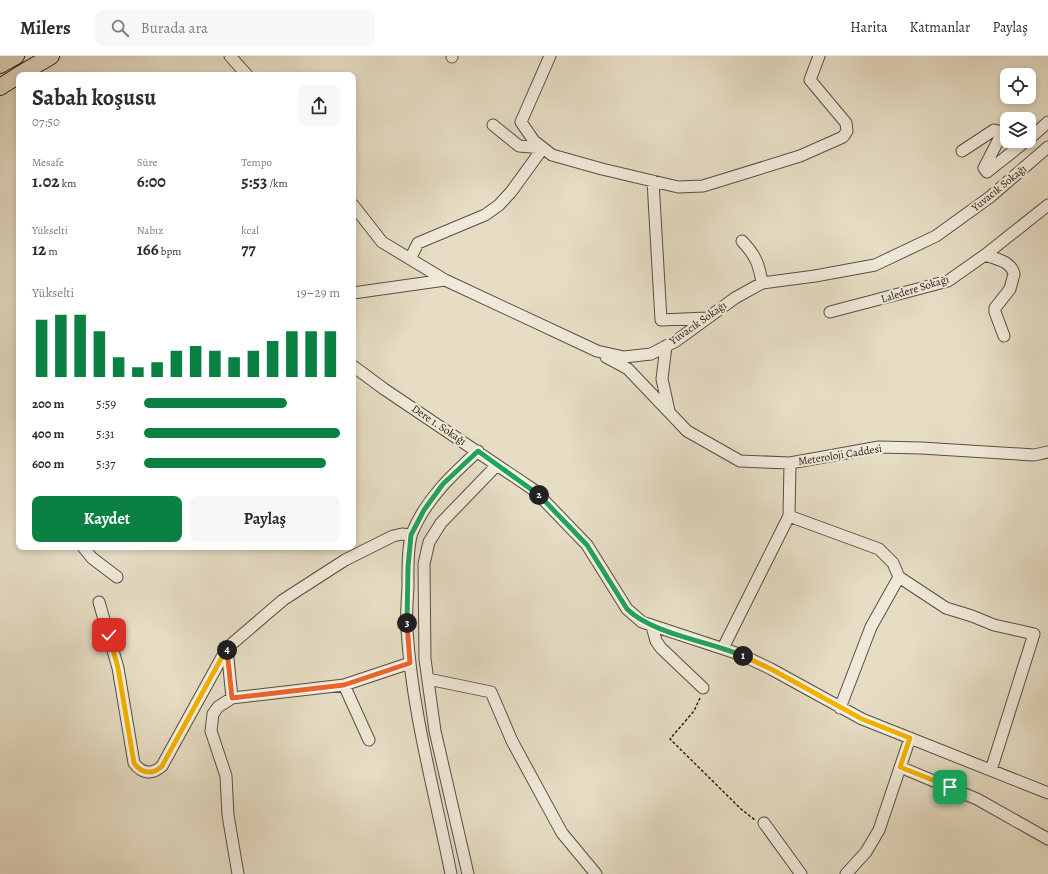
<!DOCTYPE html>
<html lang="tr">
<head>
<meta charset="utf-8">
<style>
  body { margin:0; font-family:Alegreya,serif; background:#f7f7f7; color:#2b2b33; height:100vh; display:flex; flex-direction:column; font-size:15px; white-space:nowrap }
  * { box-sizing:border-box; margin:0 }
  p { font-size:13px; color:#7c7c81 }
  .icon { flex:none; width:22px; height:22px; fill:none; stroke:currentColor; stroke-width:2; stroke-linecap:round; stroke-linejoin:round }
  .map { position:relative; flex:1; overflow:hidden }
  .details { position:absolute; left:16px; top:16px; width:340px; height:478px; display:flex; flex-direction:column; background:#fff; border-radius:8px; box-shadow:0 2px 6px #0003 }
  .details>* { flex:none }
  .tools { position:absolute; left:1000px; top:12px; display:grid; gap:8px }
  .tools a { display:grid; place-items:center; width:36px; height:36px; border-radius:8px; background:#fff; box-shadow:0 2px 6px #0003; font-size:20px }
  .pin { position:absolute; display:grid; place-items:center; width:34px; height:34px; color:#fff; margin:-17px; border-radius:8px; box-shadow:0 2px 6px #0006 }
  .km { position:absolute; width:20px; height:20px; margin:-10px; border-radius:50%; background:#222; color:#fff; font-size:11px; line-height:20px; text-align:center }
  .round { display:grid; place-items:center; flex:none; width:42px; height:42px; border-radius:8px; background:#f7f7f7 }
  .overview { display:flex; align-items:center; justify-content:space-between; height:68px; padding:0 16px }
  h1 { font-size:22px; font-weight:700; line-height:30px }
  .stats { display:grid; grid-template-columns:repeat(3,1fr); gap:6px; height:68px; padding:4px 16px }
  .stats div { display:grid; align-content:center }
  .stats b { font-size:17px; font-weight:700 }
  .stats small { font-size:11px; font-weight:400 }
  .stats p { font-size:11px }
  .chart { height:112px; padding:8px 16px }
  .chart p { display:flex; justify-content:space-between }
  .chart svg { width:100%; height:72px; margin-top:4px; stroke:#0b8043; stroke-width:6 }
  .button { display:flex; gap:8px; margin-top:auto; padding:8px 16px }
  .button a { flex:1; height:46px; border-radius:8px; background:#0b8043; color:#fff; font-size:16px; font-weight:700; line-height:46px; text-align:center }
  .button a+a { background:#f7f7f7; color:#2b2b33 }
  ul { padding:0 16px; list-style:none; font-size:13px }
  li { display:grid; grid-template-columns:64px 48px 1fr; align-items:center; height:30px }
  li i { height:10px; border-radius:5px; background:#0b8043 }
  header { display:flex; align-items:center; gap:24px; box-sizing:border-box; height:56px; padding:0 20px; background:#fff; border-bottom:1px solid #e1e1e2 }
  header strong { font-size:19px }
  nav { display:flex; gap:22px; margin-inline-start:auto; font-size:14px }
  .search { width:280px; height:36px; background:#f7f7f7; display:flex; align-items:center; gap:10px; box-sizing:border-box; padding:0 14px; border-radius:8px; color:#7c7c81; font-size:15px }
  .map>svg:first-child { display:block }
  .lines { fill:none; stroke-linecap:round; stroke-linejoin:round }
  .minor-casing { stroke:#584f42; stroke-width:13 }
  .highway-casing { stroke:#292017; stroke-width:18 }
  .path { stroke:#292017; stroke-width:1.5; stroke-dasharray:3 2; stroke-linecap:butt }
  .minor { stroke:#efe9d9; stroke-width:11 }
  .highway { stroke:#e6ddc4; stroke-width:16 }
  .split-1-casing { stroke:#fff; stroke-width:8 }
  .split-2-casing { stroke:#fff; stroke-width:8 }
  .split-3-casing { stroke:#fff; stroke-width:8 }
  .split-4-casing { stroke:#fff; stroke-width:8 }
  .split-5-casing { stroke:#fff; stroke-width:8 }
  .split-1 { stroke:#f5b400; stroke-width:5 }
  .split-2 { stroke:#22a559; stroke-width:5 }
  .split-3 { stroke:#22a559; stroke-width:5 }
  .split-4 { stroke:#f0652b; stroke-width:5 }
  .split-5 { stroke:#f5b400; stroke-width:5 }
  .labels { text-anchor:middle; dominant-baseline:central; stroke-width:4; stroke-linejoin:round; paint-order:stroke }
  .street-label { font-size:11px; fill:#292017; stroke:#efe9d9 }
</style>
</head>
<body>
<header>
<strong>Milers</strong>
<div class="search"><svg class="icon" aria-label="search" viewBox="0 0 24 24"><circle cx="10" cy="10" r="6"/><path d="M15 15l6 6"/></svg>Burada ara</div>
<nav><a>Harita</a><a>Katmanlar</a><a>Paylaş</a></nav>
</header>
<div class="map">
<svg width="1048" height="818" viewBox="0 0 1048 818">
  <rect width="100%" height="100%" fill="#e6ddc4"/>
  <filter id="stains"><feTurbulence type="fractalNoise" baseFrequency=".005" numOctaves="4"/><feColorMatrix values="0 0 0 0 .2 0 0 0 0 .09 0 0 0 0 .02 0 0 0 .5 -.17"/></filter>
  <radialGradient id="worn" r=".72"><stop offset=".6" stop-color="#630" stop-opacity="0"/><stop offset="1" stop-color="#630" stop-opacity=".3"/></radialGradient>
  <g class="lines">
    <g class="minor-casing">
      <path id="minor" d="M230,0L247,19
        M452,0V1
        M550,0L521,66L534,85L552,99L602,113L678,131L703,130L800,100L843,81L847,75L846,67L810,24L819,0
        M493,69L519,90L543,92
        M1029,83L1048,66
        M962,95L994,74L998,75L1000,81L984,112L987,116L1026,85
        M653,125L661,264L706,262
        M353,149L382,186L445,224L597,295L624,301L651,298L676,285L735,242L762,227L815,220L875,209L936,180L990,141L1048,91
        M742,185C755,199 759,207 762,227
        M985,199C996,203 1011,205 1014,218L1010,233L995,252V256L1004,280
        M410,203L418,187L485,159L499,149L511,136L543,92
        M353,237L445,224
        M830,256L948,225L985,199L1048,149
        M666,290L662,323L669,355
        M606,301L628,313L687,375L740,405L790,407L879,391L921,392L1034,399L1048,396
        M353,310L384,333L534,434L587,489L627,553L642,566L742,599L771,613L862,663L1048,737
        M789,460L879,493L893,507L899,521L946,552L972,560L994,569L1034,578L991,714
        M83,491L92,502L117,521
        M99,546L118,612L134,707C142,718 152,719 162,710L227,592L283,544L345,504L393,480L402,478L411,479
        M652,570L656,585L661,592L703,632
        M227,592L232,642L344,629L410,607
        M723,592L789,460L790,407
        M428,623L491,636L512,685L562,777L596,818
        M344,629L369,684
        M232,642L218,651L213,658L211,675L226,720L228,759L238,818
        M840,652L871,571L899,521
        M900,711L977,743L1048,783
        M764,767L801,818
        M451,818C435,737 412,656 407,574C406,560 407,545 408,531C408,516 407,491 412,477C426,443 451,420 478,395
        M468,818L435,675L425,603L424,508L429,486L441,467L497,409
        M846,818L866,796L879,774L910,682"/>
    </g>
    <g class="highway-casing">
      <path id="highway" d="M0,9L16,0
        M19,19L51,0
        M0,31L19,19"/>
    </g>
    <path class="path" d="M700,642L694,655L670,683L741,753L755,764"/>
    <use href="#minor" class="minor"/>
    <use href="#highway" class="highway"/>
  </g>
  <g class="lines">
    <g class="split-1-casing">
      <path id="split-1" d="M743,600L771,613L862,663L910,682L900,711L950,731"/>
    </g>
    <g class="split-2-casing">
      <path id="split-2" d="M539,439L587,489L627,553C652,578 709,585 743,600"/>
    </g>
    <g class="split-3-casing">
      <path id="split-3" d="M407,567L408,511L411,479L424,454L443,428L478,395L539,439"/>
    </g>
    <g class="split-4-casing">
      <path id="split-4" d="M227,594L232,642L344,629L410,607L407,567"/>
    </g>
    <g class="split-5-casing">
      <path id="split-5" d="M109,579L118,612L134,707C142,718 153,719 162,710L227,592V594"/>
    </g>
    <use href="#split-1" class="split-1"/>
    <use href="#split-2" class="split-2"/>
    <use href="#split-3" class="split-3"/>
    <use href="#split-4" class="split-4"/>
    <use href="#split-5" class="split-5"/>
  </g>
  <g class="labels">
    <g class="street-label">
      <text transform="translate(999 132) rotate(-39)">Yuvacık Sokağı</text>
      <text transform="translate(915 233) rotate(-17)">Laledere Sokağı</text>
      <text transform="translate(698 267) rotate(-35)">Yuvacık Sokağı</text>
      <text transform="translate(439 369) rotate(34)">Dere 1. Sokağı</text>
      <text transform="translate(840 399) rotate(-9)">Meteroloji Caddesi</text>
    </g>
  </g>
  <rect width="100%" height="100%" filter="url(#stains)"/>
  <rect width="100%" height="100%" fill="url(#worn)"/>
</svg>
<div class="tools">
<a><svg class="icon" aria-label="locate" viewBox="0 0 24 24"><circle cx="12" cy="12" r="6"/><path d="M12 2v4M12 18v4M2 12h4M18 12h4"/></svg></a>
<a><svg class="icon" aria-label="layers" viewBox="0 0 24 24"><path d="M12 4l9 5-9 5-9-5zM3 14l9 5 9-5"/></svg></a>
</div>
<div class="pin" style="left:950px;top:731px;background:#1e9e55"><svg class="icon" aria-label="arrive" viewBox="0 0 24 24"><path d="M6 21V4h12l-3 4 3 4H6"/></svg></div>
<div class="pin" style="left:109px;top:579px;background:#d93025"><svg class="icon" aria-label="check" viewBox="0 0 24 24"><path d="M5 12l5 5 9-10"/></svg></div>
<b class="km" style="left:743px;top:600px">1</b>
<b class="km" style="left:539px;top:439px">2</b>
<b class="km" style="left:407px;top:567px">3</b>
<b class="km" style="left:227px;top:594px">4</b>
<section class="details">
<div class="overview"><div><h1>Sabah koşusu</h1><p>07:50</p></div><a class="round"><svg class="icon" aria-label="share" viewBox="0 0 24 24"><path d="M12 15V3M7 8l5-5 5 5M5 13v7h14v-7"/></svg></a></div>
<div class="stats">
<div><p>Mesafe</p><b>1.02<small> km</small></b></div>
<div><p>Süre</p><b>6:00</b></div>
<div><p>Tempo</p><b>5:53<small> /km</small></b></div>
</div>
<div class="stats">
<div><p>Yükselti</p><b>12<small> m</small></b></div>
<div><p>Nabız</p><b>166<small> bpm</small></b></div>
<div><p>kcal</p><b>77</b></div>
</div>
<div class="chart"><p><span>Yükselti</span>19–29 m</p>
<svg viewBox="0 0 160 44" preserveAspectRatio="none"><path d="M5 44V9M15 44V6M25 44V6M35 44V16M45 44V32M55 44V38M65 44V35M75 44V28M85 44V25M95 44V28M105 44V32M115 44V28M125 44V22M135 44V16M145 44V16M155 44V16"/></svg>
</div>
<ul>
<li><b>200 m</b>5:59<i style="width:73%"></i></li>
<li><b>400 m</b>5:31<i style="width:100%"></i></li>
<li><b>600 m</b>5:37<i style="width:93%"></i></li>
</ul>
<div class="button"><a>Kaydet</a><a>Paylaş</a></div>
</section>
</div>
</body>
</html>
